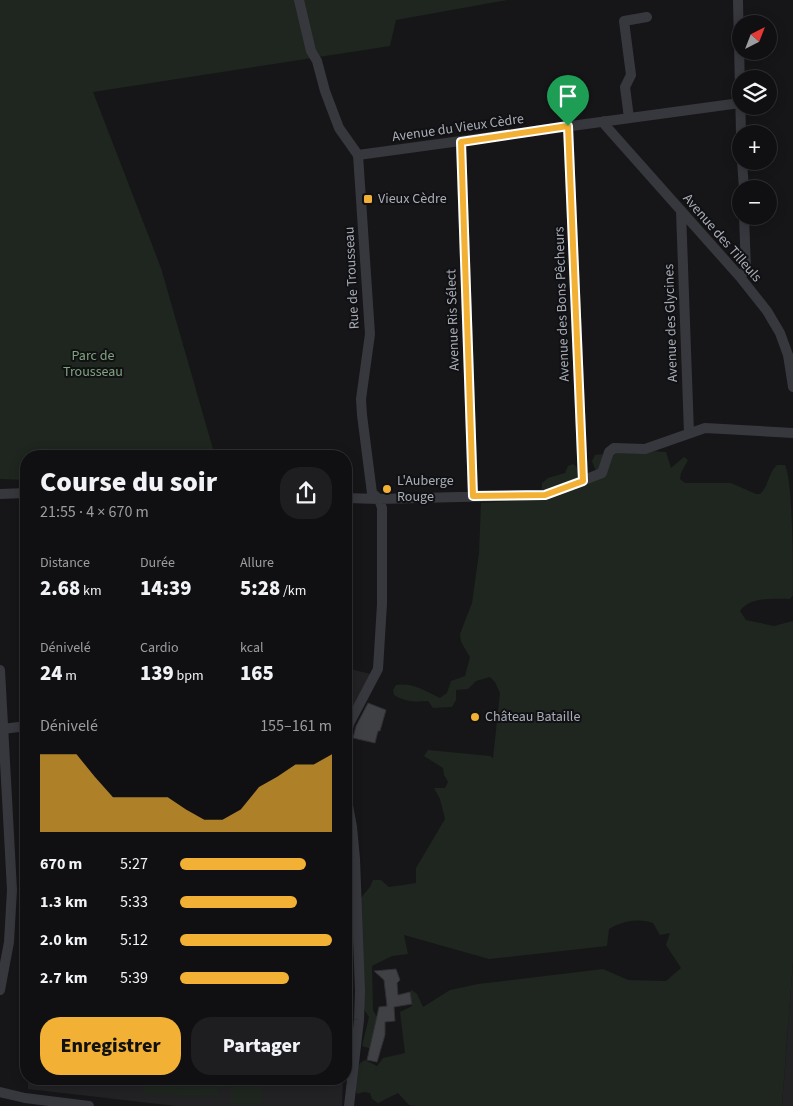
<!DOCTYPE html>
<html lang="fr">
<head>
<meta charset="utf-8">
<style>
  body { margin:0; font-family:"Source Sans 3",sans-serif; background:#1e1e20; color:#f1f3f6; height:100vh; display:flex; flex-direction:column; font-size:19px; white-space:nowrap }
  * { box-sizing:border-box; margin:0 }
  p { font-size:16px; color:#9c9d9f }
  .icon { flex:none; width:28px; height:28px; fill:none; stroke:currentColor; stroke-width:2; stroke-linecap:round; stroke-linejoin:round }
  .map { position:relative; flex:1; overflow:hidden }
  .details { position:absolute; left:20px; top:450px; width:332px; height:635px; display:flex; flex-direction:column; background:#101012; border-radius:20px; box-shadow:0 2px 12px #0003,0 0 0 1px #303032 }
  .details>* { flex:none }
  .needle { width:32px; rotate:42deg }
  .fabs { position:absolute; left:732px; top:15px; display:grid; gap:10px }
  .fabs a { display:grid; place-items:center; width:45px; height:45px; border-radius:50%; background:#101012; box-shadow:0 2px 12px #0003,0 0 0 1px #303032; font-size:25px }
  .pin { position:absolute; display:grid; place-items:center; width:42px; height:42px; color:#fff; margin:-51px -21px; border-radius:50% 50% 50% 0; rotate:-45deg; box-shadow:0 0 5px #0007 }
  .pin .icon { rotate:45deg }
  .round { display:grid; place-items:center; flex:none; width:52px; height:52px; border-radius:20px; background:#1e1e20 }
  .headline { display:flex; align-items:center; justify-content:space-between; height:85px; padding:0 20px }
  h1 { font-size:28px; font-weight:800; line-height:38px }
  .figures { display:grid; grid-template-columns:repeat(3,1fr); gap:8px; height:85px; padding:5px 20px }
  .figures div { display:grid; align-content:center }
  .figures b { font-size:21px; font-weight:800 }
  .figures small { font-size:14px; font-weight:400 }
  .figures p { font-size:14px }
  .chart { height:140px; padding:10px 20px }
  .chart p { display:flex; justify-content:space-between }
  .chart svg { width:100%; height:90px; margin-top:5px; fill:#f2b134; opacity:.7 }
  .button { display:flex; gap:10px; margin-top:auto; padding:10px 20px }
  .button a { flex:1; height:58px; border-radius:20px; background:#f2b134; color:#111; font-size:20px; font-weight:800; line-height:58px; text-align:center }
  .button a+a { background:#1e1e20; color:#f1f3f6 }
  ul { padding:0 20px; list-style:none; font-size:16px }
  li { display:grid; grid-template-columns:80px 60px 1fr; align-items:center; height:38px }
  li i { height:12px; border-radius:6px; background:#f2b134 }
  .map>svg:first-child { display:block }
  .built { fill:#222225 }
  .green { fill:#1e261f }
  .building { fill:#404145; stroke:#303034 }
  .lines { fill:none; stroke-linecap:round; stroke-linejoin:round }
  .minor { stroke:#37383d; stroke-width:10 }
  .route-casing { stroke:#fff; stroke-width:10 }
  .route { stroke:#f2b134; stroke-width:6 }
  .poi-dot { fill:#f2b134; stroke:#111113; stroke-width:2 }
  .labels { text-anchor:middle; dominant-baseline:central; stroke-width:4; stroke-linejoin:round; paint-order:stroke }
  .street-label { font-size:14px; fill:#a8adb8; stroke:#111113 }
  .poi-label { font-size:14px; fill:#a8adb8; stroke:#111113; text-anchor:start }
  .park-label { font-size:14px; fill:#7fa381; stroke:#111113 }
</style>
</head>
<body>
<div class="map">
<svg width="793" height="1106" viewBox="0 0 793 1106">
  <rect width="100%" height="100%" fill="#161618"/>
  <path class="built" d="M346,668L371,674L346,719Z
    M346,819L351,874L353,990V1018L348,1027L346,1028Z
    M793,962V1106H782Z
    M28,1079H343L342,1106H176L28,1089Z"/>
  <path class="green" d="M0,0H507L396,20L390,46L93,92L161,268L215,456H26V480L0,479Z
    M637,450L666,452L671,468L684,457L688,460L681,473L680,479L685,483H731L756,494H760C769,486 768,473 777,465H785C793,481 793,570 793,595L790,599C773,599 751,596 740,611L746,620L774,626L793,621V962L782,1106H416L409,1105L398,1093L378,1103L372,1099L370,1093L364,1092L357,1094L352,1080L360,1063L365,1060L377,1066L383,1058L405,1053L400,1012L412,1006L410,992L412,990L417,994L423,1007L450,990L478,984L603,969L628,980L666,981L681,968L666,945L670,933L660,935L653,923C637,918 623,921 609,929L607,946L489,959L404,935L408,954L392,956L372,966L373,1010L378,1019L372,1049L362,1046L369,1017L361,1005L358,901L370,887L373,880H381L389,887L416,883V868L445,819L440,799L434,788H445L448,782L444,775L443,768L424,756L428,750L490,756L493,758L500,693L495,682L490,677L476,681L468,689L456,690V700L452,707L433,708L428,701C415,702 406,702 394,695L393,690L396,685C412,682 426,691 440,698L447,693L451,681L465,676L470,657L461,642L460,634L472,603L479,553L481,503L541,499L542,483L548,478L565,473L568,466L573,464L591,479L597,474L592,461L595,455Z
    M144,1079H220L219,1096L143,1094Z
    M231,1079H261L262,1106L231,1105Z"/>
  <path class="building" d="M368,703L386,710L380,731H378L375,743L353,738L356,726Z
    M396,969L400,980L397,983L398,995L410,992L412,1004L394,1007L395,1021L385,1022V1035L377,1062L367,1060L379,1007L387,1006L384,980L374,971Z"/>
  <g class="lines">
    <path class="minor" d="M299,0L311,51L317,61L325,91L339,128L358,155L370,334L361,399L362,415L372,493L379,499L382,508V604L378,669L349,724L346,739
      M738,1L741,134
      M629,118L625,87L631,75L624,21L647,17
      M604,121L605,125L740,277L767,311L780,333L788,355L793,387
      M568,126L583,481
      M461,143L473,496
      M358,155L740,103
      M742,161L744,189
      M681,211L689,433
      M740,277L746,269L744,216
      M0,494L26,493
      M346,498L379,499L545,495L602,473L609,452L614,448L645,449L705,428L793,433
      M0,670L12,890L9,942L0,990
      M3,729L26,726
      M346,795L352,827L355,859L360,991L359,1020L349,1106
      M0,1092L25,1098L89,1106"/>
  </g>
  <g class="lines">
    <g class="route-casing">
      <path id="route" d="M568,126L583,481L545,495L473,496L461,142Z"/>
    </g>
    <use href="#route" class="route"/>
  </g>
  <g class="poi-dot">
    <rect x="363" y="194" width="10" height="10" rx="2.5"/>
    <circle cx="387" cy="489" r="5"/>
    <circle cx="475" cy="717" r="5"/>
  </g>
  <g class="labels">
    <g class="street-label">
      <text transform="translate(458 128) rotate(-8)">Avenue du Vieux Cèdre</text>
      <text transform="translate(722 238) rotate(49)">Avenue des Tilleuls</text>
      <text transform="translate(352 278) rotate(-93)">Rue de Trousseau</text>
      <text transform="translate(562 304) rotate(-92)">Avenue des Bons Pêcheurs</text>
      <text transform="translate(453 320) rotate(-92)">Avenue Ris Sélect</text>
      <text transform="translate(671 323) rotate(-92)">Avenue des Glycines</text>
    </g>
    <g class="poi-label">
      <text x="378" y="199">Vieux Cèdre</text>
      <text x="397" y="481">L'Auberge<tspan x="397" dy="16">Rouge</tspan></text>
      <text x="485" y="717">Château Bataille</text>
    </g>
    <g class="park-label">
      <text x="93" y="356">Parc de<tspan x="93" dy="16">Trousseau</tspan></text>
    </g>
  </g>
</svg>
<div class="fabs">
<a><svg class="needle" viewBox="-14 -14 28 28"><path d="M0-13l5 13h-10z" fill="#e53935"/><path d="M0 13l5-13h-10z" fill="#9c9d9f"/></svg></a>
<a><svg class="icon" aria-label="layers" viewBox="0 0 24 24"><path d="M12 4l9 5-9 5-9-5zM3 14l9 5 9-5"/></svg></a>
<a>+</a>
<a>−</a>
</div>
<div class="pin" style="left:568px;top:126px;background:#1e9e55"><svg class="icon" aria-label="arrive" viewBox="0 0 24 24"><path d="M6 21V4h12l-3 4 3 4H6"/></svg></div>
<section class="details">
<div class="headline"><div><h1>Course du soir</h1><p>21:55 · 4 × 670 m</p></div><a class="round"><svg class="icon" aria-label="share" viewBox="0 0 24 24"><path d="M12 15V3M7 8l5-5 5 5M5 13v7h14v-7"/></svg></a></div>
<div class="figures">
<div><p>Distance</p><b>2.68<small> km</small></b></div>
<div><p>Durée</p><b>14:39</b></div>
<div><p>Allure</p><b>5:28<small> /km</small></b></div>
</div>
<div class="figures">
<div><p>Dénivelé</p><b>24<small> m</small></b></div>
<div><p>Cardio</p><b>139<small> bpm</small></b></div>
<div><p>kcal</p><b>165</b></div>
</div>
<div class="chart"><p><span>Dénivelé</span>155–161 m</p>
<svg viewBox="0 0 160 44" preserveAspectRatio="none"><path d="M0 44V6L10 6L20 6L30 17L40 27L50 27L60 27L70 27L80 33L90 38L100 38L110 33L120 22L130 17L140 11L150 11L160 6V44z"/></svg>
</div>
<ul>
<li><b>670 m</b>5:27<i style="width:83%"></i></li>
<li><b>1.3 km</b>5:33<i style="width:77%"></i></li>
<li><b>2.0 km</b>5:12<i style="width:100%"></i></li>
<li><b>2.7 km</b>5:39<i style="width:72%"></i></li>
</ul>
<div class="button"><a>Enregistrer</a><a>Partager</a></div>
</section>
</div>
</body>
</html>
